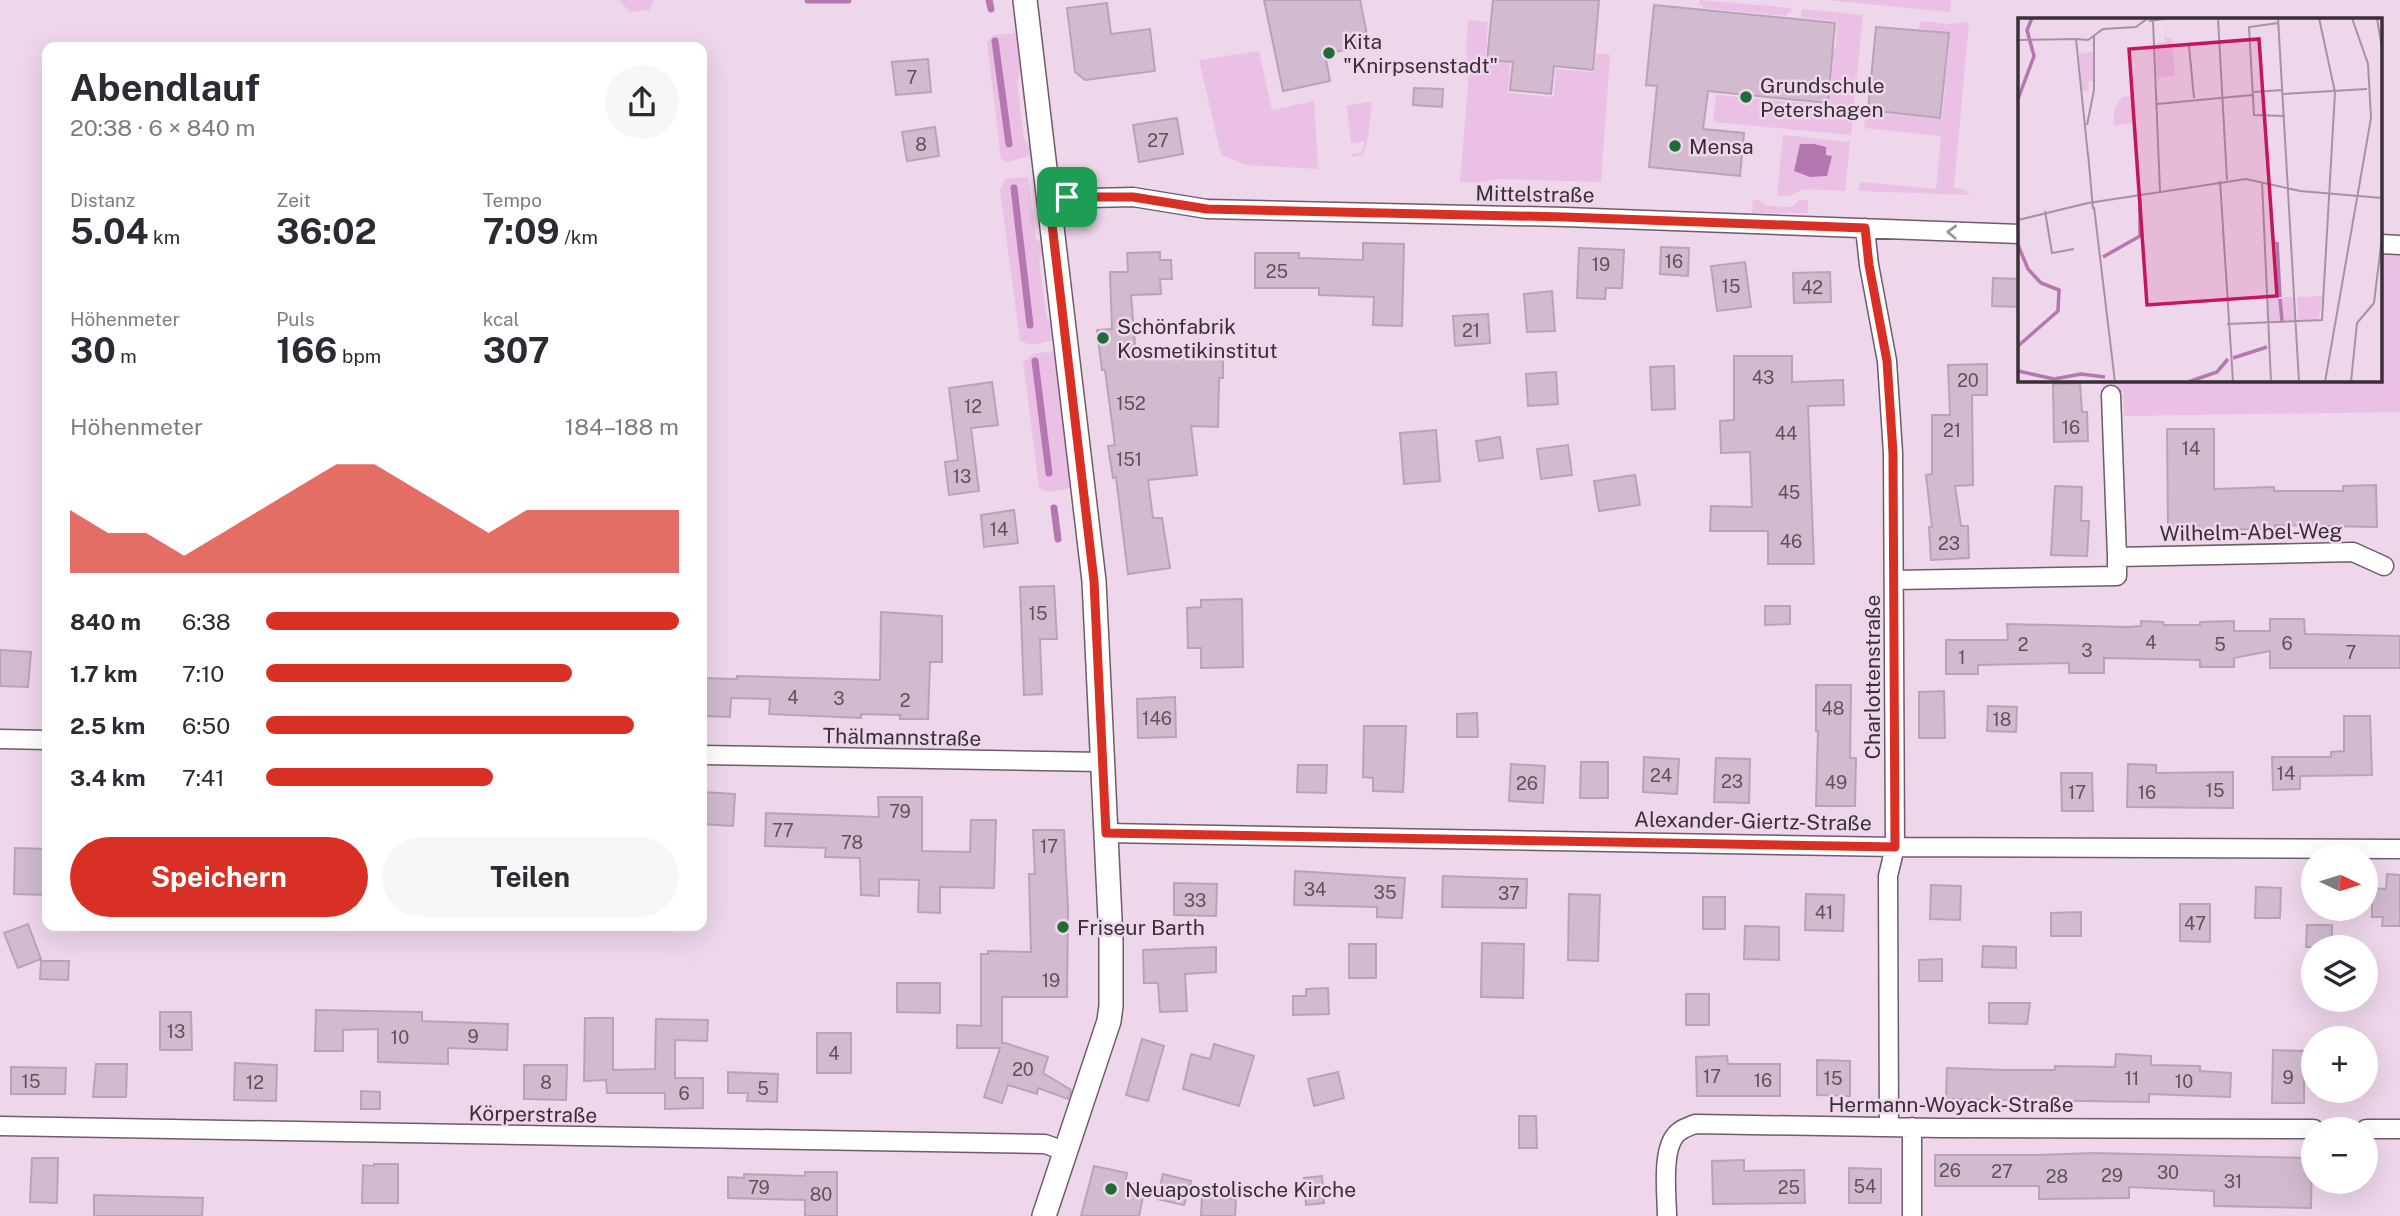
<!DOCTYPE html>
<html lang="de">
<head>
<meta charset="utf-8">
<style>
  body { margin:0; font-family:"Public Sans",sans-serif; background:#f7f7f7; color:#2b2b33; height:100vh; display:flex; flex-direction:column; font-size:26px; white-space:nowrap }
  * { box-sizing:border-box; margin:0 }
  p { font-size:23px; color:#7c7c81 }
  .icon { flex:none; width:38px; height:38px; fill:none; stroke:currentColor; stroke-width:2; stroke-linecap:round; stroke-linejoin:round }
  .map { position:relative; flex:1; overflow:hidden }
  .details { position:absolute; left:42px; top:42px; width:665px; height:889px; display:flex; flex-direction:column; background:#fff; border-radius:14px; box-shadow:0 7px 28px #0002 }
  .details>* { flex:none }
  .needle { width:46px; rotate:94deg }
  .fabs { position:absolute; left:2301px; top:844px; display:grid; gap:14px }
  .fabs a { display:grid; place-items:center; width:77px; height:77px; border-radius:50%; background:#fff; box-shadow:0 7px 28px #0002; font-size:35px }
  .pin { position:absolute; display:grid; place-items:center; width:60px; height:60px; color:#fff; margin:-30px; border-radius:14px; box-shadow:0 4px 10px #0006 }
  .round { display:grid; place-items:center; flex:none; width:74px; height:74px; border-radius:37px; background:#f7f7f7 }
  .head { display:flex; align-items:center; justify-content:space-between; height:119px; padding:0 28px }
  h1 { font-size:38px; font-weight:700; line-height:52px }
  .stats { display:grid; grid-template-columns:repeat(3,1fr); gap:10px; height:119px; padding:7px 28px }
  .stats div { display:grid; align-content:center }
  .stats b { font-size:35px; font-weight:700 }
  .stats small { font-size:19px; font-weight:400 }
  .stats p { font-size:19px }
  .chart { height:196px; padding:14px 28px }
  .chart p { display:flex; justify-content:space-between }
  .chart svg { width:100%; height:126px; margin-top:7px; fill:#d93025; opacity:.7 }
  .button { display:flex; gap:14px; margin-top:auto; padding:14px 28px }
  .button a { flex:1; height:80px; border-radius:42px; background:#d93025; color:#fff; font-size:28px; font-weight:700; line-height:80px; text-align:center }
  .button a+a { background:#f7f7f7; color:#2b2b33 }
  ul { padding:0 28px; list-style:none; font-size:23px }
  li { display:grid; grid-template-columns:112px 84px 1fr; align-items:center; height:52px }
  li i { height:18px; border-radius:9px; background:#d93025 }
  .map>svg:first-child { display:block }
  .green { fill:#eac0e5 }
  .water { fill:#b577af }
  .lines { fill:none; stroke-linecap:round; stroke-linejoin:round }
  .stream { stroke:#b577af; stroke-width:7 }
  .building { fill:#d2bbcf; stroke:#baa3b7; stroke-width:2 }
  .minor-casing { stroke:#6f5b6d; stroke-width:21 }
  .tertiary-casing { stroke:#6f5b6d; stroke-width:26 }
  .minor { stroke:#fff; stroke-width:18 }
  .tertiary { stroke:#fff; stroke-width:23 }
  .oneway { stroke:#9c979b }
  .route-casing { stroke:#fff; stroke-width:14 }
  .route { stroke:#d93025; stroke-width:9 }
  .poi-dot { fill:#226b38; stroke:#eed6eb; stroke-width:2.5 }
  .labels { text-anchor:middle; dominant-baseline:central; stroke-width:5; stroke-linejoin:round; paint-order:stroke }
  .number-label { font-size:18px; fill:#5e525d }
  .poi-label { font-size:21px; fill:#382f37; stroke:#eed6eb; text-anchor:start }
  .street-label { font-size:21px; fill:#382f37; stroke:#eed6eb }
  .inset-river { fill:none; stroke:#b577af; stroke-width:3.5 }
  .inset-road { fill:none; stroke:#a593a3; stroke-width:2 }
  .view { fill:#c2185b; fill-opacity:0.15; stroke:#c2185b; stroke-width:3.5 }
  .inset-edge { fill:none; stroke:#382f37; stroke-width:3.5 }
</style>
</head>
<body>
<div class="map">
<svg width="2400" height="1216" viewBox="0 0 2400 1216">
  <rect width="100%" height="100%" fill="#eed6eb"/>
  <path class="green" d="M619,0H654L649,10L630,12Z
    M1700,0L1791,8V13H1787V16L1703,8V5H1699Z
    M1825,0H1951L1950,12Z
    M1802,9L1863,15L1851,135L1713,122L1716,95L1829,105L1832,77L1822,76L1824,48L1836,49L1837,21L1804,18L1801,16Z
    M1468,20L1488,22L1485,61L1510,63L1508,93L1554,97L1556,69L1594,72L1596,53L1610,55L1601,182L1498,179L1474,183L1460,182L1468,85L1466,49Z
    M1920,21L1950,24L1969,22L1954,188L1964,190L1970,195L1859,191L1860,182L1936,189L1941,136L1864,128L1866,112L1942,119L1950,33L1919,29Z
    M1017,33L1022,65L1017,83L1024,139L1033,151L1031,156L1006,162L1001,159L987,43L993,35Z
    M1259,51L1272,110L1314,101L1318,169L1247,165L1221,155L1199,60Z
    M1372,101L1368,138L1363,155L1352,157V154L1361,153L1365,141L1351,143L1347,106Z
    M1783,135L1850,142L1845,191L1804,189L1789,196H1777Z
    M1028,177L1036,239L1046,247L1039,262L1047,319L1056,325L1057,334L1053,340L1031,345L1020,341L1000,190L1005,179Z
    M1753,200H1758L1767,206L1792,207L1799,200H1808V213H1752Z
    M2381,255L2400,256V412L2124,416L2123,392L2103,390V380H2381Z
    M1054,351L1059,353L1076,487L1049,492L1039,488L1023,361L1028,359L1032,354Z"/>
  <path class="water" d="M1800,144H1814L1826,147V155L1832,156L1827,176L1810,177L1794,171Z"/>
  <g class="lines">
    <path class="stream" d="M808,0H848
      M989,0L991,9
      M995,41L1009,144
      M1014,188L1030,325
      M1035,361L1049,473
      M1054,508L1058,539"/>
  </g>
  <path class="building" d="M1264,0H1360L1369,45L1325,54L1330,81L1283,91Z
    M1493,0H1599L1593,70L1554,66L1551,94L1510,90L1513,62L1487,60Z
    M1107,3L1111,34L1150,29L1155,71L1085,80L1075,72L1067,8Z
    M1654,5L1835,23L1828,103L1708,91L1703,129L1744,133L1740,176L1649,167L1657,86L1646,85Z
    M1876,27L1949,33L1940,118L1868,110Z
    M928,59L931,92L896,95L892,62Z
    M1414,88L1443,89L1442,107L1413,105Z
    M1177,118L1183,154L1139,162L1133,125Z
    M935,127L939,156L907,161L902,132Z
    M1363,243L1404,244L1402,326L1373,325L1374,297L1319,295V288H1255V253H1299V258L1363,260Z
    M1661,247L1689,248L1688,276L1660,274Z
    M1579,248L1624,250L1622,288H1606L1605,299L1577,298Z
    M1160,252V260H1171L1172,279H1160L1161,294L1131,295L1136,357L1223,355V378H1219L1218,427L1191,426L1197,475L1148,480L1153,518H1162L1170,568L1128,574L1116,477L1113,478L1108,446L1115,445L1105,370H1102L1097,330L1112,329L1110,272H1128L1127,253Z
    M1745,262L1751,307L1717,311L1711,266Z
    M1830,272L1831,302L1794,303L1793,273Z
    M1993,278L2020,279L2019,307L1992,306Z
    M1552,291L1555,331L1527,332L1524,294Z
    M1488,314L1490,343L1455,346L1453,316Z
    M1734,356H1792V382L1843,380L1844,405L1808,406L1814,564H1768V531H1710L1711,506L1752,507L1750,452L1721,453L1720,421L1734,420Z
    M1987,364V395H1972L1973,485L1955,486L1961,526H1968L1969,558L1931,560L1929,527H1932L1926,475L1932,474V415H1950L1948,365Z
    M1674,366L1675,409L1652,410L1650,367Z
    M1556,372L1558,404L1528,406L1526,374Z
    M992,382L998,425L971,428L979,491L949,495L945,462L958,460L949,388Z
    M2080,383L2082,412H2087L2088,441L2054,442L2053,384Z
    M2167,429H2214V489L2274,487V491H2343V486L2376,485L2377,527L2275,525V529L2168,530Z
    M1436,430L1440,481L1404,484L1400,433Z
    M1500,437L1503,458L1479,461L1476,441Z
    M1568,445L1572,475L1541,479L1537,449Z
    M1635,475L1640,505L1599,511L1594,481Z
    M2055,486L2082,487L2081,521H2089L2087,556L2051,555Z
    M1014,510L1018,543L984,547L981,515Z
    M1054,586L1057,639H1040L1042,694L1024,695L1020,587Z
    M1242,599L1243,667L1201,668V648H1188L1187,608L1201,607V600Z
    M1765,606H1790V624L1765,625Z
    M881,612L942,616V662H930L928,719H900V715L861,714V718L769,714L770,699L731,698L730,717L702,716V678L737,679V676L880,680Z
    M2270,619H2304L2305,634L2400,636V668H2270V651L2234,658V667H2200V660L2104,658V673H2069V663L1978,665V674H1946V640H2008L2007,624L2129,627L2141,626V621L2163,622L2164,625H2200V622L2234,621V631H2270Z
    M0,650L31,652L28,687L0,686Z
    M1816,685H1851L1850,758H1856L1855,806H1816L1818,731H1816Z
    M1944,691L1945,738H1919V692Z
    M1175,697L1176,737L1138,738L1137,699Z
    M1988,706L2017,707L2016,732L1987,731Z
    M1477,713L1478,737H1457V714Z
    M2344,716H2370L2372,775L2300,776V789L2273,790L2272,757H2331V752L2344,751Z
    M1364,726H1406L1403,792L1373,791V778L1363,777Z
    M1644,757L1679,759L1677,794L1643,792Z
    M1716,758L1750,759L1749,803L1714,802Z
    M1581,762H1608V798H1580Z
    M1511,764L1545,766L1543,803L1509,801Z
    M2128,764L2156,765V773L2233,772V808L2127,807Z
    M1298,765H1327L1326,793L1297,792Z
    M2061,773H2092L2093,811H2062Z
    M702,792L735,794L733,826L702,824Z
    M878,797H922V851L970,852L971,820H996L994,888L940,887V913L918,912L919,880L879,879V896L861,895L860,858L825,857L826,848L765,846L766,813L879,817Z
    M1033,830H1064L1068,909L1067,997H1002V1044V1042L1048,1057L1043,1073L1071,1090L1068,1099L1038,1088L1037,1094L1008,1085L1002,1103L984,1097L1000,1048H957V1025L981,1026V954H988V951L1031,952L1029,874H1035Z
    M15,848L47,849V895L14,894Z
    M1295,871L1405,878L1402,918L1377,917V907L1294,905Z
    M2387,874L2400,875V926H2382L2383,917H2372V888L2386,889Z
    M1443,876L1527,879L1526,908L1442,907Z
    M1174,883L1217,884L1216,916L1174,915Z
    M1931,885L1961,886L1960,920L1930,919Z
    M2256,887L2281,888L2280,918H2255Z
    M1569,894L1600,895L1598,961L1568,960Z
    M1806,894L1844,895L1843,931L1805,930Z
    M1703,897H1725V929H1703Z
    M2180,904H2210V942L2180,941Z
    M2081,912V936H2051V913Z
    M28,924L41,959L18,968L4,933Z
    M2307,925H2332V947H2306Z
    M1745,926L1779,927V960L1744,959Z
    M1482,943L1524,944L1523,998L1481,997Z
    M1349,944H1376V978H1349Z
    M1983,946L2016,947V968L1982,967Z
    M1216,947V972L1185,974L1187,1011L1160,1012L1158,983H1144L1143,950Z
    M1942,959V981H1919V960Z
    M41,961H69L68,980L40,979Z
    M897,983H940V1013L897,1012Z
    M1328,988L1329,1014L1293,1015V996H1306V989Z
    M1686,994H1709V1025H1686Z
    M1989,1003H2030L2027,1024L1989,1023Z
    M316,1010L422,1012V1021L508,1024L507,1050L448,1048V1064L378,1062V1029L343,1030V1051H315Z
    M160,1012H191L192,1050H160Z
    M585,1018H613V1070L655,1069L656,1019L708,1020L707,1041L675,1040V1078H703V1108L665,1109V1093H607L606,1080L584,1081Z
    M817,1033H851V1073H817Z
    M1142,1039L1164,1046L1148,1101L1126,1095Z
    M1214,1044L1254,1056L1239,1106L1183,1089L1191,1054L1210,1059Z
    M2273,1050L2304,1051V1103H2272Z
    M2116,1054L2151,1056V1065L2200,1066V1071L2231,1073L2230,1097L2149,1094V1102L1946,1099L1947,1068L2006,1070H2055V1066L2115,1067Z
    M1727,1056L1728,1064H1780V1096H1697L1696,1057Z
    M1817,1060L1850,1061V1096L1817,1095Z
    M235,1063L277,1065L276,1101L234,1100Z
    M96,1064H127L126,1097H93Z
    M524,1065H567L566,1100L524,1099Z
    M11,1067L66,1068L65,1094H11Z
    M728,1072L778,1074L777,1102L747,1101L748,1093H728Z
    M1338,1072L1344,1098L1314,1106L1308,1079Z
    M361,1091L380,1092V1109H361Z
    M1519,1116H1536L1537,1148H1519Z
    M2094,1153L2312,1158L2311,1208L2214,1206V1191L2129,1187V1198L2039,1199V1186H1935V1155H2039Z
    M32,1158H58L57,1203L30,1202Z
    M1744,1160V1171L1804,1170L1805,1203L1713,1204L1712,1161Z
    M374,1164H398V1203H362L363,1165L374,1166Z
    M1094,1166L1127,1173L1125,1182L1145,1187L1139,1216H1081Z
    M1849,1168L1881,1169V1203H1849Z
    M805,1172H837V1216H805V1200L728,1198V1177L744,1178V1174L805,1176Z
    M1163,1174L1191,1181L1184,1205L1157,1199Z
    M1322,1176L1324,1203L1306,1205L1304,1178Z
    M94,1195L203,1198L202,1216H94Z
    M1202,1196L1236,1199L1235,1216H1201Z"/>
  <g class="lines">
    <g class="minor-casing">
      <path id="minor" d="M1049,199L1133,197L1207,209L1565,217L2020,234
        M1865,228L1869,265L1887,361L1893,453L1895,847L1888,876L1889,1127
        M2381,244L2400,245
        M2111,395L2117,557
        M1895,580L2117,576V557L2353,552L2384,566
        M0,739L47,740
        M702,755L1102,762
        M1106,833L1895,847L2400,849
        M0,1126L1045,1144L1064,1151
        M2366,1129H2400
        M1667,1216C1667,1195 1660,1144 1680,1131C1684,1128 1690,1126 1695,1124L1942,1128L2314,1129
        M1912,1216V1127"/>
    </g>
    <g class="tertiary-casing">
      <path id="tertiary" d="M1025,0L1094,581L1111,940V1006L1109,1021L1044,1216"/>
    </g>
    <use href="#minor" class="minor"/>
    <use href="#tertiary" class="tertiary"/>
  </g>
  <defs><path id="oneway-chevron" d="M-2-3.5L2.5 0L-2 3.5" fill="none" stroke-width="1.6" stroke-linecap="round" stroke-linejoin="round" transform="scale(1.75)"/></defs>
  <use class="oneway" href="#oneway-chevron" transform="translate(1952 232) rotate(-178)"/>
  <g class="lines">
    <g class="route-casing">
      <path id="route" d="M1067,197H1133L1207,209L1565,217L1865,228L1869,265L1887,361L1893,453L1895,847L1106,833L1094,581L1049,199Z"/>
    </g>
    <use href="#route" class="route"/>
  </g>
  <g class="poi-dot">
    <circle cx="1329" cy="53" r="7"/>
    <circle cx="1746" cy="97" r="7"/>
    <circle cx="1675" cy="146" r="7"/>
    <circle cx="1103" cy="338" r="7"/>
    <circle cx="1063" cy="927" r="7"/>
    <circle cx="1111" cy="1189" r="7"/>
  </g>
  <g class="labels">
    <g class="number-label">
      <text x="912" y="77">7</text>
      <text x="1158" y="140">27</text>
      <text x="921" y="144">8</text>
      <text x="1674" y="261">16</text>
      <text x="1601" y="264">19</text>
      <text x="1277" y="271">25</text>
      <text x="1731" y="286">15</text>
      <text x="1812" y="287">42</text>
      <text x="1471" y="330">21</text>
      <text x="1763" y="377">43</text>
      <text x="1968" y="380">20</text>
      <text x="1131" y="403">152</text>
      <text x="973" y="406">12</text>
      <text x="2071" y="427">16</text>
      <text x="1952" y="430">21</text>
      <text x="1786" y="433">44</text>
      <text x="2191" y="448">14</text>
      <text x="1129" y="459">151</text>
      <text x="962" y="476">13</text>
      <text x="1789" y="492">45</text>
      <text x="999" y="529">14</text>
      <text x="1791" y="541">46</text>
      <text x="1949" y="543">23</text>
      <text x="1038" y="613">15</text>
      <text x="2151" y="642">4</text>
      <text x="2287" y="643">6</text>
      <text x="2023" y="644">2</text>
      <text x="2220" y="644">5</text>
      <text x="2087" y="650">3</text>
      <text x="2351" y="652">7</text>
      <text x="1962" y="657">1</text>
      <text x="793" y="697">4</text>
      <text x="839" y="698">3</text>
      <text x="905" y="700">2</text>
      <text x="1833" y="708">48</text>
      <text x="1157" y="718">146</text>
      <text x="2002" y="719">18</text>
      <text x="2286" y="773">14</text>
      <text x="1661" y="775">24</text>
      <text x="1732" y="781">23</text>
      <text x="1836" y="782">49</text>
      <text x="1527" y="783">26</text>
      <text x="2215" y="790">15</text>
      <text x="2077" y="792">17</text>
      <text x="2147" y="792">16</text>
      <text x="900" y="811">79</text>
      <text x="783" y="830">77</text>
      <text x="852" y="842">78</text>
      <text x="1049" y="846">17</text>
      <text x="1315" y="889">34</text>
      <text x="1385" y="892">35</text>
      <text x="1509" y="893">37</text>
      <text x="1195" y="900">33</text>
      <text x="1824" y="912">41</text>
      <text x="2195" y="923">47</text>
      <text x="1051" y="980">19</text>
      <text x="176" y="1031">13</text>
      <text x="473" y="1036">9</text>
      <text x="400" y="1037">10</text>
      <text x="834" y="1053">4</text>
      <text x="1023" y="1069">20</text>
      <text x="1712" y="1076">17</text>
      <text x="2288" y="1077">9</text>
      <text x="1833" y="1078">15</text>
      <text x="2132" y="1078">11</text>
      <text x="1763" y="1080">16</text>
      <text x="31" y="1081">15</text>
      <text x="2184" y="1081">10</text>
      <text x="255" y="1082">12</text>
      <text x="546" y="1082">8</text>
      <text x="763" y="1088">5</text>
      <text x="684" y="1093">6</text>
      <text x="1950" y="1170">26</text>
      <text x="2002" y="1171">27</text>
      <text x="2168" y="1172">30</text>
      <text x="2112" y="1175">29</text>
      <text x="2057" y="1176">28</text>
      <text x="2233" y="1181">31</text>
      <text x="1865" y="1186">54</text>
      <text x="759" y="1187">79</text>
      <text x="1789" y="1187">25</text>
      <text x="821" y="1194">80</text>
    </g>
    <g class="poi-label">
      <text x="1343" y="41">Kita<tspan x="1343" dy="24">"Knirpsenstadt"</tspan></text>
      <text x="1760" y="85">Grundschule<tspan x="1760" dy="24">Petershagen</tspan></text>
      <text x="1689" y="146">Mensa</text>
      <text x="1117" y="326">Schönfabrik<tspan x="1117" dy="24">Kosmetikinstitut</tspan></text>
      <text x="1077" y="927">Friseur Barth</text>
      <text x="1125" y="1189">Neuapostolische Kirche</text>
    </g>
    <g class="street-label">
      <text transform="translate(1535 194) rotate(1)">Mittelstraße</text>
      <text transform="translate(2251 532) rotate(-1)">Wilhelm-Abel-Weg</text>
      <text transform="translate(1872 677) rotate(-90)">Charlottenstraße</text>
      <text transform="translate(902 737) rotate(1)">Thälmannstraße</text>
      <text transform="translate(1753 821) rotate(1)">Alexander-Giertz-Straße</text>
      <text x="1951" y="1104">Hermann-Woyack-Straße</text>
      <text transform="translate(533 1114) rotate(1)">Körperstraße</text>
    </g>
  </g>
  <g transform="translate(2018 18)">
    <rect width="364" height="364" fill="#eed6eb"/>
    <path d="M148,4V20H154L157,57L139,61L138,25L147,24ZM74,25H77L75,63H70L71,73H64L61,36L76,33ZM115,78V105L96,108V92L104,79ZM305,278L301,300L280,303L279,279ZM276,279L277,302L251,304L250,280Z" fill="#eac0e5"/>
    <path class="inset-river" d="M0,81L16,38L9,12L14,0M259,224L262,279M0,227L10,251L23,265L41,272L40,293L0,328M85,239L122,218V181M262,281L264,303M215,340L249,329M0,353L36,361L63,356L87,359M170,364L199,354L210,341"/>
    <path class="inset-road" d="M200,0L209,162M260,0L281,364M359,0L364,30M131,3L153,0M135,3L142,173M260,5L231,9L236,97L267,98M58,21L70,138M58,21L70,22L85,11L118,9L130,0M0,22L58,21M171,28L176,80M236,74L265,72M265,76L349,71M139,86L234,77M69,107L76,72V18M70,135L75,191M202,163L215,364M244,164L253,364M76,189L97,364M27,193L34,235L56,231M0,202L70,185L228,161L282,173L364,180M356,285L364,219M209,306L304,302L317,74L301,0M307,364L353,100L350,46L334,0M333,364L339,305L356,285"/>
    <path class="view" d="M241,21L259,278L129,287L111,31Z"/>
    <rect width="364" height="364" class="inset-edge"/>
  </g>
</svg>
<div class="fabs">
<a><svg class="needle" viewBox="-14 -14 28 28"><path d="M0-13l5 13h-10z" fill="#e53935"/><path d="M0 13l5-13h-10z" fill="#7c7c81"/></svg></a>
<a><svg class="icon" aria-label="layers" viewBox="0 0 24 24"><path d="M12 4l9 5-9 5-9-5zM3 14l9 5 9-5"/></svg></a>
<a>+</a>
<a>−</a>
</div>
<div class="pin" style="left:1067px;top:197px;background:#1e9e55"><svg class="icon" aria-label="arrive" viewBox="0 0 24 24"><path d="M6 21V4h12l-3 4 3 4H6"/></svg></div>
<section class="details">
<div class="head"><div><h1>Abendlauf</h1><p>20:38 · 6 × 840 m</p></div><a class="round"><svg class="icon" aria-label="share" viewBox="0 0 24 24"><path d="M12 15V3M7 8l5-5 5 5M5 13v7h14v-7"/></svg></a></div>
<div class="stats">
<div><p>Distanz</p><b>5.04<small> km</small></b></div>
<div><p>Zeit</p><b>36:02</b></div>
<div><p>Tempo</p><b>7:09<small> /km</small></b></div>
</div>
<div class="stats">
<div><p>Höhenmeter</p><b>30<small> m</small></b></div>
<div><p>Puls</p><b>166<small> bpm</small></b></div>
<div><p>kcal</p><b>307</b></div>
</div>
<div class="chart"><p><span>Höhenmeter</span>184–188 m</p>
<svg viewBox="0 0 160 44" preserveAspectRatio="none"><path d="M0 44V22L10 30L20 30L30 38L40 30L50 22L60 14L70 6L80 6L90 14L100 22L110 30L120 22L130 22L140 22L150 22L160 22V44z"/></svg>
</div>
<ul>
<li><b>840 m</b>6:38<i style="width:100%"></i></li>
<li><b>1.7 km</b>7:10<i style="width:74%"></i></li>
<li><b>2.5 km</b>6:50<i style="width:89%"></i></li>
<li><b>3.4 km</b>7:41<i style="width:55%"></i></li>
</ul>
<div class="button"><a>Speichern</a><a>Teilen</a></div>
</section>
</div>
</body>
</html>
